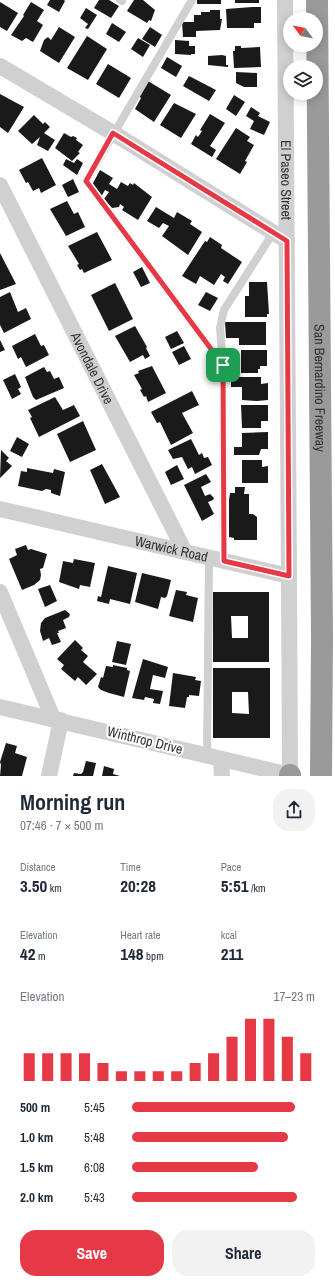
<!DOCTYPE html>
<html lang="en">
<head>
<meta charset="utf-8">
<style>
  body { margin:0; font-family:"Archivo Narrow",sans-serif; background:#f2f2f3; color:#1f2937; height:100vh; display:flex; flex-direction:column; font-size:15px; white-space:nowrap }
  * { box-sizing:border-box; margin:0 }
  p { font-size:13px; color:#747a83 }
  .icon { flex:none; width:22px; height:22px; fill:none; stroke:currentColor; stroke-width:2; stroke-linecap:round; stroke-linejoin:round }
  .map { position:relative; height:776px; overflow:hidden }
  .panel { display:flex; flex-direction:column; background:#fff; flex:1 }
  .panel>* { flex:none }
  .needle { width:26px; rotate:302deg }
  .controls { position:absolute; left:283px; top:12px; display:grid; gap:8px }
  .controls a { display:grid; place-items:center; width:40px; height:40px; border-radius:50%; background:#fff; box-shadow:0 2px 10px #0003; font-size:20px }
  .pin { position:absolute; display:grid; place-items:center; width:34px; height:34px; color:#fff; margin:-17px; border-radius:8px; box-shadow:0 2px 6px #0006 }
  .round { display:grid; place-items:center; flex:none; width:42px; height:42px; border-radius:16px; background:#f2f2f3 }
  .summary { display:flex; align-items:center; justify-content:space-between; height:68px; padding:0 20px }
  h1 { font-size:22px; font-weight:700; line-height:30px }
  .stats { display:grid; grid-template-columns:repeat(3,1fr); gap:6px; height:68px; padding:4px 20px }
  .stats div { display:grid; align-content:center }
  .stats b { font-size:17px; font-weight:700 }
  .stats small { font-size:11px; font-weight:400 }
  .stats p { font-size:11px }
  .chart { height:112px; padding:8px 20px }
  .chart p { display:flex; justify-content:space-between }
  .chart svg { width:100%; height:72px; margin-top:4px; stroke:#e63946; stroke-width:6 }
  .cta { display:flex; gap:8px; margin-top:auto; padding:8px 20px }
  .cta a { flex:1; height:46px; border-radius:16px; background:#e63946; color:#fff; font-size:16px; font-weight:700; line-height:46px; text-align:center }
  .cta a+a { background:#f2f2f3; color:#1f2937 }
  ul { padding:0 20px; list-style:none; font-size:13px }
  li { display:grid; grid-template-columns:64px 48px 1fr; align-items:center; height:30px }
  li i { height:10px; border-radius:5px; background:#e63946 }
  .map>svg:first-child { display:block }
  .building { fill:#1a1a1a; fill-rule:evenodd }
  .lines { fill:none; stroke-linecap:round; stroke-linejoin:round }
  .lane { stroke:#d0d0d0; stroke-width:8 }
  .street { stroke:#d0d0d0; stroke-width:16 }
  .highway { stroke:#9a9a9a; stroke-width:22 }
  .route-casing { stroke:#fff; stroke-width:8 }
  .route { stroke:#e63946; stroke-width:5 }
  .labels { text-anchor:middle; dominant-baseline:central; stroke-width:4; stroke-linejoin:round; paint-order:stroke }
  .street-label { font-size:14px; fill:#333; stroke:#fff }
</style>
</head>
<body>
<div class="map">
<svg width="335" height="776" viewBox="0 0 335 776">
  <rect width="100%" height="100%" fill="#fff"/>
  <path class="building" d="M50,0H64L65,1L59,12L47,5Z
    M99,0H109L119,6L111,18L94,8Z
    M134,0H143L155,10L151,21L149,20L147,23L127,11Z
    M197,0H221V4H197Z
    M235,0H259V3H235Z
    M0,2L18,13L7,31L0,27Z
    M31,2L44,10L37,21L43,25L33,42L26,38L22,41L11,35L24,16L23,15Z
    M252,7H261V23H254V28H227L226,9Z
    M86,8L97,15L88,29L85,28L88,24L80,18Z
    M210,10H220V19H222L220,30L196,31V37H183L182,22H194V15H201V12H210Z
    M112,23L126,32L119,42L106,34Z
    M59,27L75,37L59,63L40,51L44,40L48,37L51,40Z
    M150,27L162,35L155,47L142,39Z
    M87,36L107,49L88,80L67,68Z
    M138,38L150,45L143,57L131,49Z
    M175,40L189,41V46H195V54H191V55L175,54Z
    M235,46H241V48L260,47L261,67L234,68L233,51H235Z
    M222,55L226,56V65H228V67L208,65V56Z
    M167,57L182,66L176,77L161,68Z
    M108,64L131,78L119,98L96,84Z
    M236,72L257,73V87H244L236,83Z
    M189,76L216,90L209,101L183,86Z
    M148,81L171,95L154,122L135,109L141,98L139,96Z
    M0,94L24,107L8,133L0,127Z
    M234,95L245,102L236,116L226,109Z
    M174,103L196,114L181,138L160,125Z
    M251,107L260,113L258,116L270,122L264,135L250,129L254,121L246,116Z
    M210,114L225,123L210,146L216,150L212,157L191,144L196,135L198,137L202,131L200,130Z
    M34,115L43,124L45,122L50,127L44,133L55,140L48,151L37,145L40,137L32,144L18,131Z
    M236,128L250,137L247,141L254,145L245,161L247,162L240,174L216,159Z
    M64,133L71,137L73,136L77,138L76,140L83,145L78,152L80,153L72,161L55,148Z
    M42,158L56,185L41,193L39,188L33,191L28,182L26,183L19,170Z
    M66,159L74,163L77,159L83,163L77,175L63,165Z
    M100,170L113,178L109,184L117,189L121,182L128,186L130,183L133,185L134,183L152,197L138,220L122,210L124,207L120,204L119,207L112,208L104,199L109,192L105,190L101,197L92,185Z
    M73,179L79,192L68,197L62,185Z
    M67,201L74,214L78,212L85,227L66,236L50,209Z
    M156,207L174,218L177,212L192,221L190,224L202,232L188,255L162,236L169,226L163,223L159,228L147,221Z
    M97,232L112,260L84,273L82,269L80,270L77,265L79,264L68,246Z
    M210,237L222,245L221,248L242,262L228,284L223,281L225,277L221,274L214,285L200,276L196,284L182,276L205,241L207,242Z
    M0,253L16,284L0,290Z
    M142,267L150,283L141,287L133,272Z
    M249,282H267L269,314H267V317H245V296H249Z
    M115,283L133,319L109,331L91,295Z
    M10,292L18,312L26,308L31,319L4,333L0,325V297Z
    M206,292L218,298L210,311L198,305Z
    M225,322H266V345H239V338H226Z
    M135,326L147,347L146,348L150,356L145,359L143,355L130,362L115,336Z
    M177,331L184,343L171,349L165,337Z
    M35,334L41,346L44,345L49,355L26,367L21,357L18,359L12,346Z
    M0,340L5,350L0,352Z
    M184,346L191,359L179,365L172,352Z
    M241,350H267V366H260V369H258V373H241Z
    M152,366L166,393L148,402L146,396L144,397L140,390L142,389L134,375L139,373L138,371Z
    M44,367L47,372L50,371L54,379L59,377L64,388L36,400L33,397L25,377Z
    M15,374L21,387L18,389L21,394L12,399L3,380Z
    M231,377H261V384L268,383V400L257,401L242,400V387H231Z
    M192,391L199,405L182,413L193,433L171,445L160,422L157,423L151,412Z
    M55,397L63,410L74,405L80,416L39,437L30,418L32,417L28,410Z
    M241,405H268V421H261V428H242Z
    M83,421L96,450L70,462L57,434Z
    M268,432V449H261L259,455H234V447H242V433Z
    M17,437L29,444L22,457L10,451Z
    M191,439L199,455L202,453L204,458L208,457L212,465L195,474L192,467L188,469L182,457L173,459L168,450Z
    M1,450L9,458L6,461L12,466L0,478Z
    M242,460H262V467L268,466V483H242Z
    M102,464L120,497L105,504L90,470Z
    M177,465L184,479L171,485L165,472Z
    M27,468L53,473L54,469L65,472L60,496L51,493V490L46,489L42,491L18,486L21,471L27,472Z
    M206,474L211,482L201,487L205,496L210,494L214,498L213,500L208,502L214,514L202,521L184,485Z
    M235,487H245L244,494H249V514H253L257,517V540H234V538L229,537V500L230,493H235Z
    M26,545L28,550L31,549L47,554L43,568L40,569L41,575L40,580L34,585L22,590L9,559L17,555L15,549Z
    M74,559L95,563L90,587L80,585L79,589L59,582L63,561L73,563Z
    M108,566L137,573L130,604L110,599L109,604L97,601L98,596L101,597Z
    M142,573L171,580L167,596L165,598L161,597L158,609L135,602Z
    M50,585L57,601L45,607L38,589Z
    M176,590L187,592L186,595L198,598L193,622L169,616Z
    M213,592H269V662H213ZM231,616H248V638H232Z
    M65,610L70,614L69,617L63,620L66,628L58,631L59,633H57L61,642L52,645L49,638L43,641L40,631L41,623L45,618Z
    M75,640L83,648L81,650L88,656L83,662L97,674L86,685L78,677L75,681L61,669L64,665L57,659Z
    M117,641L131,644L126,665L112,662Z
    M143,659L168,667L165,678L153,675L150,689L163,691L160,704L153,703L154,699L145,697L144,700L132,698Z
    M113,665L127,668V670L130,671L124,697L109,693L101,690L98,687L101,677L103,678L106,666L113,667Z
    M213,668H270V738H213ZM232,692H248L249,714L232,713Z
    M173,673L196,677L195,680L201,681L199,696L189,695V697H187L185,708L169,706Z
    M6,743L17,746L15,753L27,757L22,776H0L1,765L0,762Z
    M86,761L96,763L93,776H73L74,773L81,774L83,772Z
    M104,766L114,769L113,774L120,776H102Z"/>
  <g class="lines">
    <path class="lane" d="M120,0L122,1
      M192,0L86,181L223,365
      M224,561L223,365L220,328L224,310L273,233
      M207,755L209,557"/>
    <g class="street">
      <path id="s1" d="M285,0L289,576"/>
      <path d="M0,66L113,133L287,241"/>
      <path id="s2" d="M0,185L185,552"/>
      <path id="s3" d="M0,509L289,576L290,775L0,707"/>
      <path d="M0,592L53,718"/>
      <path d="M221,759L222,776"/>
      <path d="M49,776L61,720"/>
    </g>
    <g class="highway">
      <path id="s4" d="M317,0L322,638L321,776"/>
      <path d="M290,776V775"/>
    </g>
  </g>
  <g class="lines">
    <g class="route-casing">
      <path id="route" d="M113,133L287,241L289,576L224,561L223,365L86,181Z"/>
    </g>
    <use href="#route" class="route"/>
  </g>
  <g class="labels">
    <g class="street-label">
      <text stroke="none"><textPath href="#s1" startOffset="180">El Paseo Street</textPath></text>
      <text stroke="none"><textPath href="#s2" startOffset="205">Avondale Drive</textPath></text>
      <text stroke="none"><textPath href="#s4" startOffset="388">San Bernardino Freeway</textPath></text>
      <text stroke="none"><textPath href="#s3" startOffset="176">Warwick Road</textPath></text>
      <text transform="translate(145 740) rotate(14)">Winthrop Drive</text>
    </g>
  </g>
</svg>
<div class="controls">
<a><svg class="needle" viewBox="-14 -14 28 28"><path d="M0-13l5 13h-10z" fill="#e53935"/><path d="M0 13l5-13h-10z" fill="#747a83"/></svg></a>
<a><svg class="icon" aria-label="layers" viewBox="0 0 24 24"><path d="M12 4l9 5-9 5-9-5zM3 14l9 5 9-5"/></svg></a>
</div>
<div class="pin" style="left:223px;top:365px;background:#1e9e55"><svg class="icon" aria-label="arrive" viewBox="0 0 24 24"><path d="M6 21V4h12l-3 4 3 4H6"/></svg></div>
</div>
<section class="panel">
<div class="summary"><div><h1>Morning run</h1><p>07:46 · 7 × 500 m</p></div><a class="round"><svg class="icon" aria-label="share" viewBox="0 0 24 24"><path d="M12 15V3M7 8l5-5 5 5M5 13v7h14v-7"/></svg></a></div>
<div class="stats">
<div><p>Distance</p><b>3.50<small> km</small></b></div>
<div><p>Time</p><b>20:28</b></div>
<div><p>Pace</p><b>5:51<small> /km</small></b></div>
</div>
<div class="stats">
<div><p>Elevation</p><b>42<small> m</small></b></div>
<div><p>Heart rate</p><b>148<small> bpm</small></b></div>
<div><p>kcal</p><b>211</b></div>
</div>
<div class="chart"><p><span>Elevation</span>17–23 m</p>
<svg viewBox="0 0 160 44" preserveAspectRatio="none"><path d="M5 44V27M15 44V27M25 44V27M35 44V27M45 44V33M55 44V38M65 44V38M75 44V38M85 44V38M95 44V33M105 44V27M115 44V17M125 44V6M135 44V6M145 44V17M155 44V27"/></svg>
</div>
<ul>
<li><b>500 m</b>5:45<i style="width:89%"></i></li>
<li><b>1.0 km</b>5:48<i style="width:85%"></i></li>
<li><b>1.5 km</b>6:08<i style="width:69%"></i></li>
<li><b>2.0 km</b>5:43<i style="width:90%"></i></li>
</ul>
<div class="cta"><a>Save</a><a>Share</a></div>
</section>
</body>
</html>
